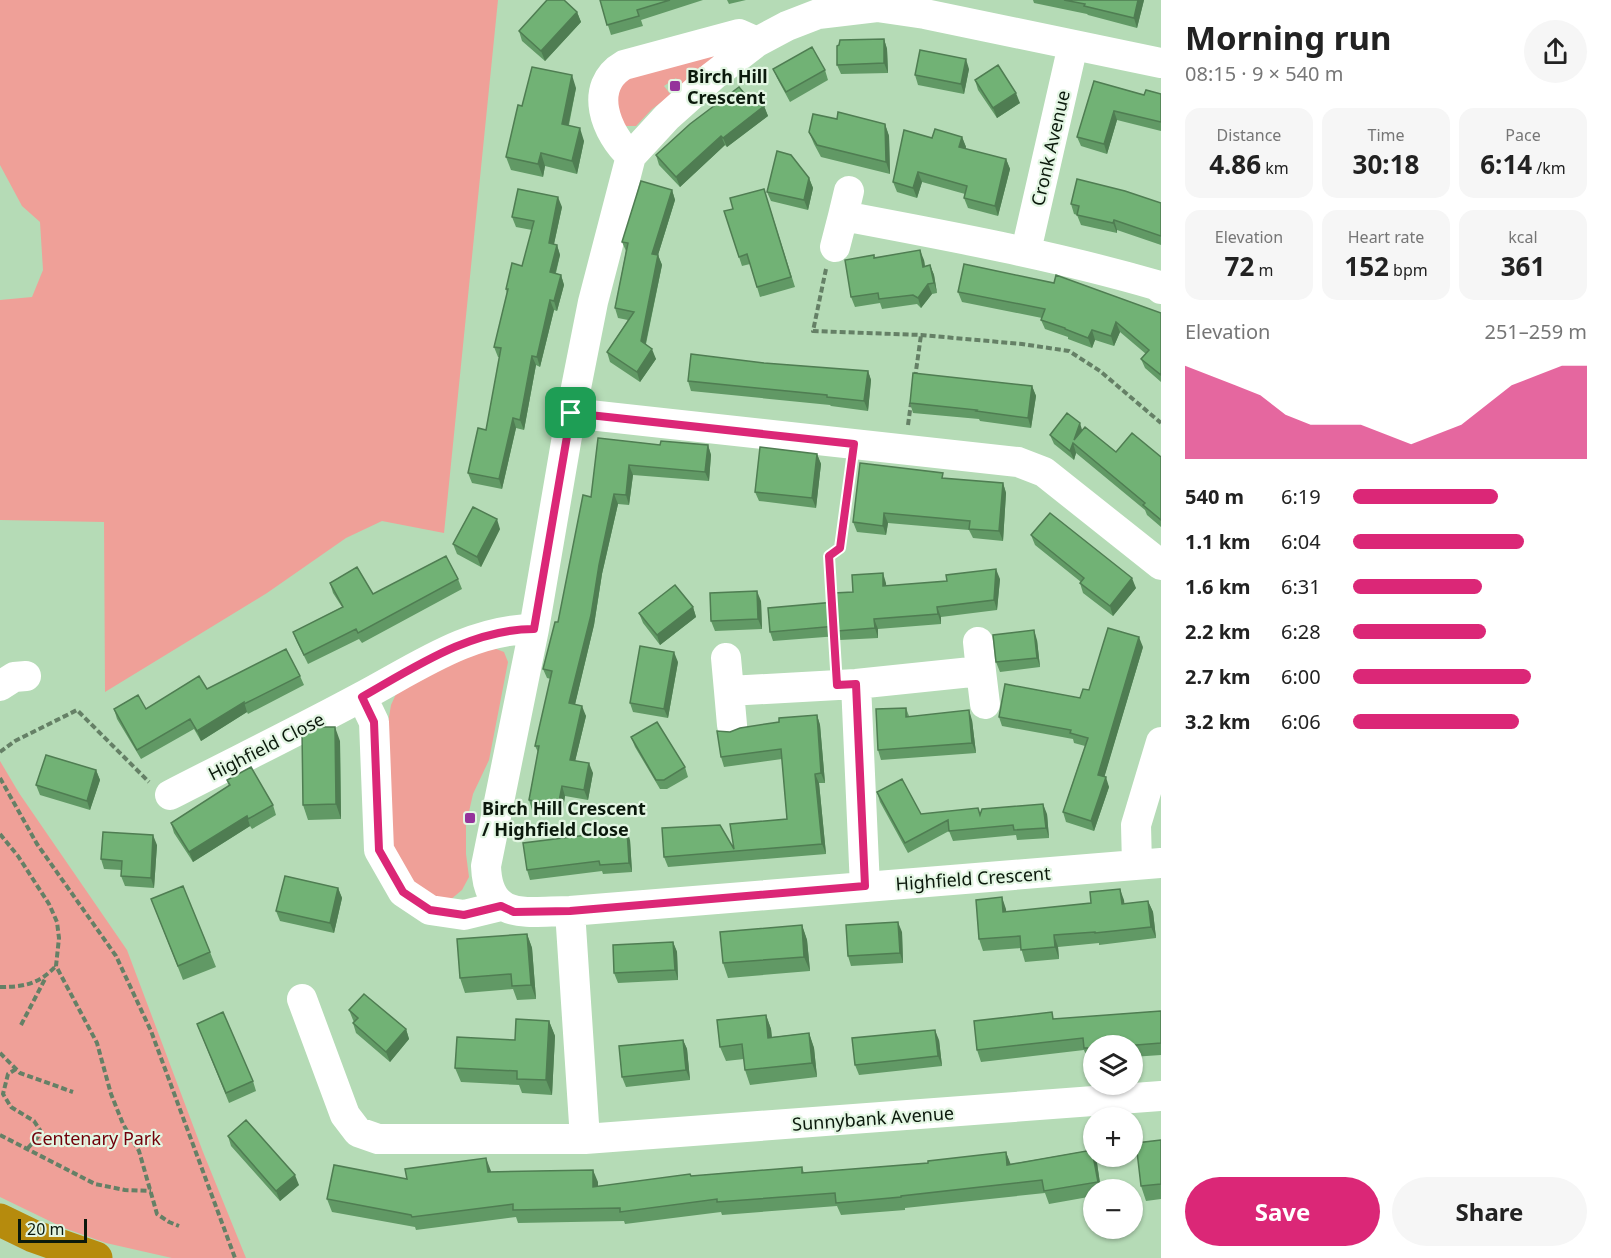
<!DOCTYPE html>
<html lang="en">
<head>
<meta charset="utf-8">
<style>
  body { margin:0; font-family:"Noto Sans",sans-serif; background:#f6f6f6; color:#222; height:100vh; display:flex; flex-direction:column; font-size:22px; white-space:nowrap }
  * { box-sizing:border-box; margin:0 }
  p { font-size:20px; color:#767676 }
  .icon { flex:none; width:33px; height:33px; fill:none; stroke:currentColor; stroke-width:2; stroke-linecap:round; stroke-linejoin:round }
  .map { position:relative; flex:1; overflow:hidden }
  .panel { display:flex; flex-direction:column; background:#fff; width:450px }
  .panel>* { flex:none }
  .buttons { position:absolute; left:1083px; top:1035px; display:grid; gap:12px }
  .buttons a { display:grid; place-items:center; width:60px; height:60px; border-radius:50%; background:#fff; box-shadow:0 2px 4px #0004; font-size:30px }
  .scale { position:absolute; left:18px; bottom:15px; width:69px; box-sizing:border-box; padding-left:6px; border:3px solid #0b190c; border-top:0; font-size:16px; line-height:21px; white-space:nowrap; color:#0b190c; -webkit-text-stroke:4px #e3f6e3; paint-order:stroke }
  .pin { position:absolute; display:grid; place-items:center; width:51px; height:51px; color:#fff; margin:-26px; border-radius:12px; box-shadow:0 3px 9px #0006 }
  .round { display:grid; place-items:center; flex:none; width:63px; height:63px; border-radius:32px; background:#f6f6f6 }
  .headline { display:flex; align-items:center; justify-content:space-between; height:102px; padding:0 24px }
  h1 { font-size:33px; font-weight:700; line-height:45px }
  .metrics { display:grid; grid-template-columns:repeat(3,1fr); gap:9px; height:102px; padding:6px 24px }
  .metrics div { display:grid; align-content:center; border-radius:15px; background:#f6f6f6; text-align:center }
  .metrics b { font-size:26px; font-weight:700 }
  .metrics small { font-size:16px; font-weight:400 }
  .metrics p { font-size:16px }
  .chart { height:168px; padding:12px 24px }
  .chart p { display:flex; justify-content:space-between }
  .chart svg { width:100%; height:108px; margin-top:6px; fill:#db2777; opacity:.7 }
  .cta { display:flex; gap:12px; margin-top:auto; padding:12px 24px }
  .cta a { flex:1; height:69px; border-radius:36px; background:#db2777; color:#fff; font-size:24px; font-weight:700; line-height:69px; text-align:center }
  .cta a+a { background:#f6f6f6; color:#222 }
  ul { padding:0 24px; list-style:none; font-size:20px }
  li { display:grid; grid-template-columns:96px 72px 1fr; align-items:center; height:45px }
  li i { height:15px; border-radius:8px; background:#db2777 }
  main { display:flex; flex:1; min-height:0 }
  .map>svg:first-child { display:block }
  .green { fill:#efa098 }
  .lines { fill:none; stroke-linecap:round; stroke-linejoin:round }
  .path { stroke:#658066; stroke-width:4; stroke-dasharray:6 3; stroke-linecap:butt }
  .minor { stroke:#fff; stroke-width:30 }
  .highway { stroke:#b68b0d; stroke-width:33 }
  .wall { fill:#619965 }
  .shaded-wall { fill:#4f7d52 }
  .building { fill:#71b275; stroke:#4f7d52; stroke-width:1.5 }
  .route-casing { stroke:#fff; stroke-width:12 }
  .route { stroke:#db2777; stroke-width:8 }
  .poi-dot { fill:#95339b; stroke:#e3f6e3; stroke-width:2 }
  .labels { text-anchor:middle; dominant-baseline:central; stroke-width:4.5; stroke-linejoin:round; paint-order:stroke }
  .poi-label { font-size:18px; font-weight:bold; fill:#0b190c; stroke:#e3f6e3; text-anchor:start }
  .street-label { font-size:18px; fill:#0b190c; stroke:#e3f6e3 }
  .park-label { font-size:18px; fill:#700009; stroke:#e3f6e3 }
</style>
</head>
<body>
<main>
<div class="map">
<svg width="1161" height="1258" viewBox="0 0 1161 1258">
  <rect width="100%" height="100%" fill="#b5dbb6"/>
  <path class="green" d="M0,0H498L444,533L382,521L346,538L267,593L105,692L104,522L0,520V300L32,297L43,270L40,222L22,206L0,165Z
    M713,53L714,59L681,86L676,78L664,86L671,95L652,109L636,126H623L612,93L623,76Z
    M486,645L504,652L508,662L489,760L473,794L466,825V854L469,877L462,890L450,900L433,898L416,886L391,851L386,735L391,705L401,683Z
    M0,761L19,793L127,950L203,1152L246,1258H172L106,1243L64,1228L0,1197Z"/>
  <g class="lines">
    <path class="path" d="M826,269L813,331L921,335L1022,344L1069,351L1100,371L1161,423
      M915,378L921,335
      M908,425L911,403
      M832,606L829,556L840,548L850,470
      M834,632L836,660
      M0,752L15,741L77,710L149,782
      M0,778L37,844L116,956L151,1031L235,1258
      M0,834L18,856L49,904L57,922L59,938L56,966L97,1043L111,1094L123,1124L139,1151L157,1214L169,1222L179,1226
      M0,987C24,987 39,984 56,966
      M21,1025L45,979
      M0,1053L20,1073L73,1092
      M16,1069L8,1074L3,1094L11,1107L34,1121L40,1130L38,1137L27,1149
      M0,1135L95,1184L125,1190L151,1191"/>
    <path class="minor" d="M1161,63L925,14L877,7L818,14L787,26L757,42L713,76L667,117L631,156L593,302L571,413L534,629L486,866C488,923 528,911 570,911L1161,863
      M631,156C606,134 587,86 624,65L739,34L757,42
      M849,191L843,216C948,236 1053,255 1156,285L1161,289
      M835,247L843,216
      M1026,251L1073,45
      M571,413L1018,462L1044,472L1161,565
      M726,658L729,691L856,684L981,671L978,642
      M981,671L985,704
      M856,684L865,887
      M0,686L14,677L26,676
      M729,691L732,725
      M362,697L374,722L379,850L403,892L430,910L464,915L501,906
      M170,795C234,762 298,731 361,697C416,668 470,629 534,629
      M1137,865L1136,825L1161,742
      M570,911L585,1139
      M302,999L345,1115L358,1132L378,1139H585L1161,1096"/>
    <path class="highway" d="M0,1220L33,1236L96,1258"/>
  </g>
  <path class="wall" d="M600,0H703L641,20L643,26L611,35Z
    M727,0H746L729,4Z
    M1033,0H1144L1137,28L1088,15L1087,14L1034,3Z
    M577,12L581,22L545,61L522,41L519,31Z
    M884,39L887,49L888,73L841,74L837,65Z
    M773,69L825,70L828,80L790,102L777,78Z
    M969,69L964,94L918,85L915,75Z
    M975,80L1020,103L997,118L978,90Z
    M1094,81L1144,95L1161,94V131L1117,120L1107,154L1081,146L1077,137Z
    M576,88L569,125L584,141L577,174L545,166L543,177L511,170L506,157L522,106Z
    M752,103L764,106L768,116L727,147L725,145L680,187L659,165L656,155Z
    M837,119L885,124L889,136L890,174L821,157L814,144L809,132Z
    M962,137L966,147L965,149L1006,159L1010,169L998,216L968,208L964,198L965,194L922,182L917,198L897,192L893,182L932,138Z
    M809,178L813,188L808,210L771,201L767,192Z
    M764,189L795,287L760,297L750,264L742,266L739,257L733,209Z
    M672,190L675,200L658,255L662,265L646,344L656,359L640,382L610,362L607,352L628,320L618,318L615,308L626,251L622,242Z
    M1161,203V245L1117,230V233L1081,225L1077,215L1074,214L1071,204Z
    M562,207L554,244L557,245L560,255L556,273L561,275L564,285L557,311L554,310L540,367L536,365L524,430L516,428L502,489L472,483L468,473L486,430L500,357H498L494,347L507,293L506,289L522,266L532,230L516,227L512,217Z
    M874,255L875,258L924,260L925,266L930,265L934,275L937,293L932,294L921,308L917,304L882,309L880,303L855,307L851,297Z
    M958,292L1161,313V382L1145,368L1141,359L1146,354L1120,332L1114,346L1095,340L1092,348L1068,339V337L1045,329L1041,320L1042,318L962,302Z
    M764,363L868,371L871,380L868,411L831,406L830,405L691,391L688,381Z
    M1032,386L1036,396L1031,428L980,421L979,419L913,413L910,403Z
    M1082,430L1116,452L1161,457V527L1147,515L1145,510L1076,453L1074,460L1054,444L1050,435Z
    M598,438L660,445H708L711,455L709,481L633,475L629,505L618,504L602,574L594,625L575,704L586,716L575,761L593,773L588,800L565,796L562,815L532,810L529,800L538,752L535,746L551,679L547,678L543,669L558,622L591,497Z
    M817,454L821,464L816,508L759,501L755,492Z
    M945,479L1003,483L1006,493L1003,541L973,538L969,530L888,523L886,535L857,532L853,522Z
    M500,529L481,567L457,554L453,544Z
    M1031,535L1136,588L1113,616L1083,593L1080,583L1081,582L1035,545Z
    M458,579L462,589L362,643L359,639L308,664L297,642L293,632L342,607L333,593L330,583L373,594Z
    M1000,579L997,610L941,617V624L878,629V638L840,640L838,636L773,641L770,632L835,602L853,592L886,583V586Z
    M761,601L762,629L715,631L711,621Z
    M693,607L696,617L660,645L643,623L639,613Z
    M1037,640L1040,667L1000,672L996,662Z
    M1143,647L1104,777L1109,787L1094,831L1066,822L1063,812L1085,746L1074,743L1073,739L1002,726L999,717L1080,698Z
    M678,662L668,718L633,712L630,703Z
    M300,676L304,685L248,714L247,712L201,741L194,729L141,759L117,719L114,709H146L207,689Z
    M906,708L909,716L972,720L976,753L881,760L878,750Z
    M817,715L820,725L825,783H819L826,854L668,867L664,857L734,849L787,819L782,759L724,767L721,757L730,732Z
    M631,737L685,767L688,777L667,789H660L635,747Z
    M340,741L341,819L308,820L303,805Z
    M96,770L100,780L90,810L40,795L36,785Z
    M227,780L273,805L276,815L252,829L250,826L193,862L174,833L171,823L229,786Z
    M877,792L921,814L980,815L1047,814L1049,838L1017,840L1016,835L953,841L949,831L908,853L880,802Z
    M630,840L632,872L603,874L602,871L530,880L527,870Z
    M157,845L154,888L125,886L121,876L122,870L104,869L101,859Z
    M338,888L342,898L334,933L280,921L276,911Z
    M151,899L210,952L216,967L183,980Z
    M1124,900V904L1148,901L1153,912L1156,938L1099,945V943L1058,947L1059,959L1025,962L1021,948L983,951L979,939L1006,909V912Z
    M802,925L807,940L810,971L728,978L723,963Z
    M902,932L903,963L851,966L848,956Z
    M527,934L532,948L536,999L517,1000L513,989L465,993L460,978Z
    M673,942L677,952L678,980L618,983L614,973Z
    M349,1010L406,1029L409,1039L390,1062L356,1033L353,1023L354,1022L353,1020Z
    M1161,1011V1055L1132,1057V1046H1094V1059L1088,1060L1084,1050L981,1062L977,1050L1055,1019Z
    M766,1015L771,1029L772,1037L809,1033L814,1048L817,1077L750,1085L745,1070L744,1059L726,1061L720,1047Z
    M549,1021L555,1036L552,1095L522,1093L519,1085L461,1082L455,1068L515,1040Z
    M197,1024L253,1081L256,1091L229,1103Z
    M683,1040L687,1049L690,1080L626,1087L622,1077Z
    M939,1040L942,1066L859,1075L855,1065Z
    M228,1136L299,1185L280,1201L231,1146Z
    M1161,1140V1199L1146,1201L1141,1186Z
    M1092,1150L1094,1156L1097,1163L1101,1190H1094V1196L1049,1204L1045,1193L905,1208V1210L841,1215L837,1206L722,1215L721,1212L625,1224L624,1221L518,1223L516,1217L416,1230L415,1227L332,1212L327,1199L407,1179L491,1172L598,1182V1186L691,1176L802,1167L804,1173L928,1163L1006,1152L1010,1164Z"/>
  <path class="shaded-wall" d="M1138,0H1144L1137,28L1134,18Z
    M577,12L581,22L545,61L541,51Z
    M884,39L887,49L888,73L884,63Z
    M966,59L969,69L964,94L961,84Z
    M572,75L576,88L566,136L562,124Z
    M1016,93L1020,103L997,118L993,108Z
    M764,106L768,116L727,147L723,138Z
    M1114,111L1117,120L1107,154L1104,144Z
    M885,124L889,136L890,174L886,162Z
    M580,128L584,141L577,174L572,161Z
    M721,136L725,145L680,187L676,177Z
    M962,137L966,147L963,157L959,147Z
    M541,153L545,166L543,177L538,164Z
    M1006,159L1010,169L998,216L995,206Z
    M918,172L922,182L917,198L913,188Z
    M809,178L813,188L808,210L804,200Z
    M672,190L675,200L658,255L662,265L644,351L641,341L652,254Z
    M558,197L562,207L552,253L549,243Z
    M1114,220L1117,230V233L1113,223Z
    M557,245L560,255L553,282L550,272Z
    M920,250L924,260L926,276L923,267Z
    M930,265L934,275L937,293L934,283Z
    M561,275L564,285L557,311L554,301Z
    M928,284L932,294L921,308L918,298Z
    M550,300L554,310L540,367L537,357Z
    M1116,322L1120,332L1114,346L1111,336Z
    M1092,330L1095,340L1092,348L1088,338Z
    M652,349L656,359L640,382L637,372Z
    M532,356L536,365L524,430L520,420Z
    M868,371L871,380L868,411L864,401Z
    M1032,386L1036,396L1031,428L1028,418Z
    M513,418L516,428L502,489L499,479Z
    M1080,423L1083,433L1074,440Z
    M1073,443L1076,453L1074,460L1070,451Z
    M708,445L711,455L709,481L705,472Z
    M817,454L821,464L816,508L812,498Z
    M629,465L633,475L629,505L626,495Z
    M1003,483L1006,493L1003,541L999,531Z
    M614,494L618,504L602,574L594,625L573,713L569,703Z
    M884,513L888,523L886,535L883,526Z
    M497,519L500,529L481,567L477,557Z
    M996,569L1000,579L997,610L994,600Z
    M883,573L886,583L887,596L883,586Z
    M1132,578L1136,588L1113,616L1110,606Z
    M757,591L761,601L762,629L758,619Z
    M693,607L696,617L660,645L657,635Z
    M937,607L941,617V624L938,614Z
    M874,619L878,629V638L875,628Z
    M1034,630L1037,640L1040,667L1037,658Z
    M1139,637L1143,647L1102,785L1098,775Z
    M674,652L678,662L668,718L664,709Z
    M244,702L247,712L201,741L197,731Z
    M582,706L586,716L573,770L570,760Z
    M969,710L972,720L976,753L972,743Z
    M817,715L820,725L825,783L821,773Z
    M335,727L340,741L341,819L336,804Z
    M589,763L593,773L588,800L584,790Z
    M96,770L100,780L90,810L87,801Z
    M815,774L819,783L826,854L822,844Z
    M1106,777L1109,787L1094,831L1091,821Z
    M562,786L565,796L562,815L558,806Z
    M1043,804L1047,814L1049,838L1046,828Z
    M247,816L250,826L193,862L189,852Z
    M627,830L630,840L632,872L629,863Z
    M153,835L157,845L154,888L151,878Z
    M338,888L342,898L334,933L330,923Z
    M1120,889L1124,900L1126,916L1122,904Z
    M1002,897L1006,909L1007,924L1003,912Z
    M1148,901L1153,912L1156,938L1151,927Z
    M898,922L902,932L903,963L900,953Z
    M802,925L807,940L810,971L804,957Z
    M527,934L532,948L536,999L531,985Z
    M1054,935L1058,947L1059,959L1055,947Z
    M673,942L677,952L678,980L675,970Z
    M766,1015L771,1029L773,1052L768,1038Z
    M549,1021L555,1036L552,1095L546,1080Z
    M406,1029L409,1039L390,1062L386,1052Z
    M935,1030L939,1040L942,1066L938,1056Z
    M809,1033L814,1048L817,1077L812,1063Z
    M683,1040L687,1049L690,1080L686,1070Z
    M1092,1150L1094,1156H1095L1097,1163L1101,1190H1100L1098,1182Z
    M1006,1152L1011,1165H1007Z
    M486,1158L491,1171L492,1184L488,1172Z
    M593,1170L598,1182V1199L593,1187Z
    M295,1175L299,1185L280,1201L276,1191Z"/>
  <path class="building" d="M547,0H564L577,12L541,51L519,31Z
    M600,0H670L637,10L639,16L607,25Z
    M1064,0H1138L1134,18L1084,6L1085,4Z
    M884,39V63L837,65V46L839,45L840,40Z
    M812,47L825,70L786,92L773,69Z
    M920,50L966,59L961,84L915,75Z
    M998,65L1016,93L993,108L975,80Z
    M532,67L572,75L562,124L580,128L572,161L541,153L538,164L506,157L518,105L522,106Z
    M1094,81L1144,95L1146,90L1161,94V122L1114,111L1104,144L1077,137Z
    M739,87L752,103L764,106L723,138L721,136L676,177L656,155L690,124Z
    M838,112L885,124L886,162L817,145L809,132L813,114L837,119Z
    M935,129L962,137L959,147L1006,159L995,206L964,198L967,186L918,172L913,188L893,182L904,130L932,138Z
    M777,151L791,155L809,178L804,200L767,192Z
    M1077,179L1125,191L1161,203V236L1114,220L1113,223L1077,215L1079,206L1071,204Z
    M641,181L672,190L652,254L658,255L641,341L652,349L637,372L607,352L634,312L615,308L628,243L622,242Z
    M518,189L558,197L549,243L557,245L550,272L561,275L554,301L550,300L537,357L532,356L520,420L513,418L499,479L468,473L478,428L486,430L501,348L494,347L508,289H506L512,263L522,266L534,221L512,217Z
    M764,189L791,277L757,287L747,254L739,257L724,211L733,209L730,198Z
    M920,250L923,267L930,265L934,283L928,284L918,298L913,295L879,299L878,293L851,297L845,260L874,255V258Z
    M964,264L1054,283L1056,275L1161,313V375L1141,359L1149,350L1116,322L1111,336L1092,330L1088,338L1065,329V328L1041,320L1045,309L958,292Z
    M691,354L764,363L868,371L864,401L827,397V395L688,381Z
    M913,373L1032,386L1028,418L976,411L977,410L910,403Z
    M1067,413L1080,423L1074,440L1085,427L1116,452L1132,433L1161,457V520L1143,505L1145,503L1073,443L1070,451L1050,435Z
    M598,438L660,445L661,441L708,445L705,472L629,465L626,495L614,494L599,565L591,615L569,703L582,706L570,760L589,763L584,790L562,786L558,806L529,800L539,746H535L552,671L543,669L555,622H558L583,495L591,497Z
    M760,447L817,454L812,498L755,492Z
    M860,463L943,473L942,478L1003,483L999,531L969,529L970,521L884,513L883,526L853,522Z
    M473,507L497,519L477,557L453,544Z
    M1050,513L1132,578L1110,606L1080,583L1084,578L1031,535Z
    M446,556L458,579L358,633L356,629L304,655L293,632L343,607L330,583L357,567L373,594Z
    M996,569L994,600L937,607L938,614L874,619L875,628L837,631L836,626L770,632L768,608L835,602L834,593L853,592L852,575L883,573V586L947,581L946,575Z
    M675,585L693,607L657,635L639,613Z
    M757,591L758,619L711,621L710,593Z
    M1108,628L1139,637L1098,775L1106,777L1091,821L1063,812L1088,738L1070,733L1071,730L999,717L1005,684L1080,698L1083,689L1089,690Z
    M1034,630L1037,658L996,662L993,635Z
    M640,646L674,652L664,709L630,703Z
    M286,649L300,676L244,704V702L197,731L190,719L137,750L114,709L138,695L146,709L199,676L207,689Z
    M906,708V717L969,710L972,743L878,750L876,709Z
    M817,715L821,773L815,774L822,844L664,857L662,828L720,825L734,849L730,824L787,819L781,749L721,757L717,731L730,732L740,728L779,722V718Z
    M657,722L685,767L664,780H656L631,737Z
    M307,727H335L336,804L303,805L302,730Z
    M46,755L96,770L87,801L36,785Z
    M251,767L273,805L248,819L247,816L189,852L171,823L230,785L227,780Z
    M902,779L921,814L978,808L980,815L982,809L1043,804L1046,828L1014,830L1013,825L949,831L948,820L905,843L877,792Z
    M627,830L629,863L600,865L599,861L527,870L523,843Z
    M103,832L153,835L151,878L121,876L122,861L101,859Z
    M285,876L338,888L330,923L276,911Z
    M183,886L210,952L178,966L151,899Z
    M1120,889L1122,904L1148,901L1151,927L1095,933V932L1054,935L1055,947L1021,950L1020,936L979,939L976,900L1002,897L1003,912L1091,903L1090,892Z
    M898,922L900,953L848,956L846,925Z
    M802,925L804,957L723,963L720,932Z
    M527,934L531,985L512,986L511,974L460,978L457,939Z
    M673,942L675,970L614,973L613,945Z
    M364,994L406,1029L386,1052L353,1023L358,1018L349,1010Z
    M1161,1011V1043L1124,1046H1094V1048H1084L1083,1038L977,1050L974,1021L1052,1012L1053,1019Z
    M223,1012L253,1081L226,1093L197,1024Z
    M766,1015L768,1038L809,1033L812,1063L745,1070L742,1044L720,1047L717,1020Z
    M516,1019L549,1021L546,1080L517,1079V1071L455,1068L457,1037L515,1040Z
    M935,1030L938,1056L855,1065L852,1038Z
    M683,1040L686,1070L622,1077L619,1046Z
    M246,1120L295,1175L276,1191L228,1136Z
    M1161,1140V1184L1141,1186L1136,1143Z
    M1092,1150L1098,1182L1044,1191L1042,1180L901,1196V1197L836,1203L835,1193L717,1202V1199L620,1212V1208L513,1210V1204L412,1217L411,1215L327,1199L334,1165L407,1179L405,1169L486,1158L488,1172L593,1170V1187L690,1174L691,1176L802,1167V1173L928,1163V1161L1006,1152L1007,1165Z"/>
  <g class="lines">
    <g class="route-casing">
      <path id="route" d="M571,413L854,444L840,548L829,556L837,685L856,684L865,886L570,911L514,912L501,906L464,915L430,910L403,892L379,850L374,722L362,697C415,667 471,629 534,629Z"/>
    </g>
    <use href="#route" class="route"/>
  </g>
  <g class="poi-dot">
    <rect x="669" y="80" width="12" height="12" rx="3"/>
    <rect x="464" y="812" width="12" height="12" rx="3"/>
  </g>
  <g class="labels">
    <g class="poi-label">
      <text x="687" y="76">Birch Hill<tspan x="687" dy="21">Crescent</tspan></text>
      <text x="482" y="808">Birch Hill Crescent<tspan x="482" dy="21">/ Highfield Close</tspan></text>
    </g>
    <g class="street-label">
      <text transform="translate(1050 148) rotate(-77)">Cronk Avenue</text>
      <text transform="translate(266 746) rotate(-27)">Highfield Close</text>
      <text transform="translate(973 878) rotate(-4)">Highfield Crescent</text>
      <text transform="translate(873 1118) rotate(-4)">Sunnybank Avenue</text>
    </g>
    <g class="park-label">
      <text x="96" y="1138">Centenary Park</text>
    </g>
  </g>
</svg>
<div class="buttons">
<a><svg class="icon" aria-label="layers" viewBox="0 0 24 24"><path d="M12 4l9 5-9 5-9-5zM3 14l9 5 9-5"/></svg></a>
<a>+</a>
<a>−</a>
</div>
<div class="scale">20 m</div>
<div class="pin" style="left:571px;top:413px;background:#1e9e55"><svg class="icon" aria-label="arrive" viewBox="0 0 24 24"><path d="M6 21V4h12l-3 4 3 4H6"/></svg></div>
</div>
<section class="panel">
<div class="headline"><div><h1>Morning run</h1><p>08:15 · 9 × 540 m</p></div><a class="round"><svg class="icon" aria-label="share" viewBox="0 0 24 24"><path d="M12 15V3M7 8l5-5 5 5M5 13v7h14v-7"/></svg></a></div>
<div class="metrics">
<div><p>Distance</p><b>4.86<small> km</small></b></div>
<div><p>Time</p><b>30:18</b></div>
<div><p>Pace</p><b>6:14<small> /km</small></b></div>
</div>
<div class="metrics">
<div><p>Elevation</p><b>72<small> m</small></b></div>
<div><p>Heart rate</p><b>152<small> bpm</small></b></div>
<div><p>kcal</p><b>361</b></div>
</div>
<div class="chart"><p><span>Elevation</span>251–259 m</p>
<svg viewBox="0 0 160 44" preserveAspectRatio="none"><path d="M0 44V6L10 10L20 14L30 18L40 26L50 30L60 30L70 30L80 34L90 38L100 34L110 30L120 22L130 14L140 10L150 6L160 6V44z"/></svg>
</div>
<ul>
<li><b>540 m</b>6:19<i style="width:62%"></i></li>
<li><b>1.1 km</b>6:04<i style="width:73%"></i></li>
<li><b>1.6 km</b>6:31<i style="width:55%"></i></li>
<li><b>2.2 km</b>6:28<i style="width:57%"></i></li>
<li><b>2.7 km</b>6:00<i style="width:76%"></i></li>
<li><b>3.2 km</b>6:06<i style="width:71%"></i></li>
</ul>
<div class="cta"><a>Save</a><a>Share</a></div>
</section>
</main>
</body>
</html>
